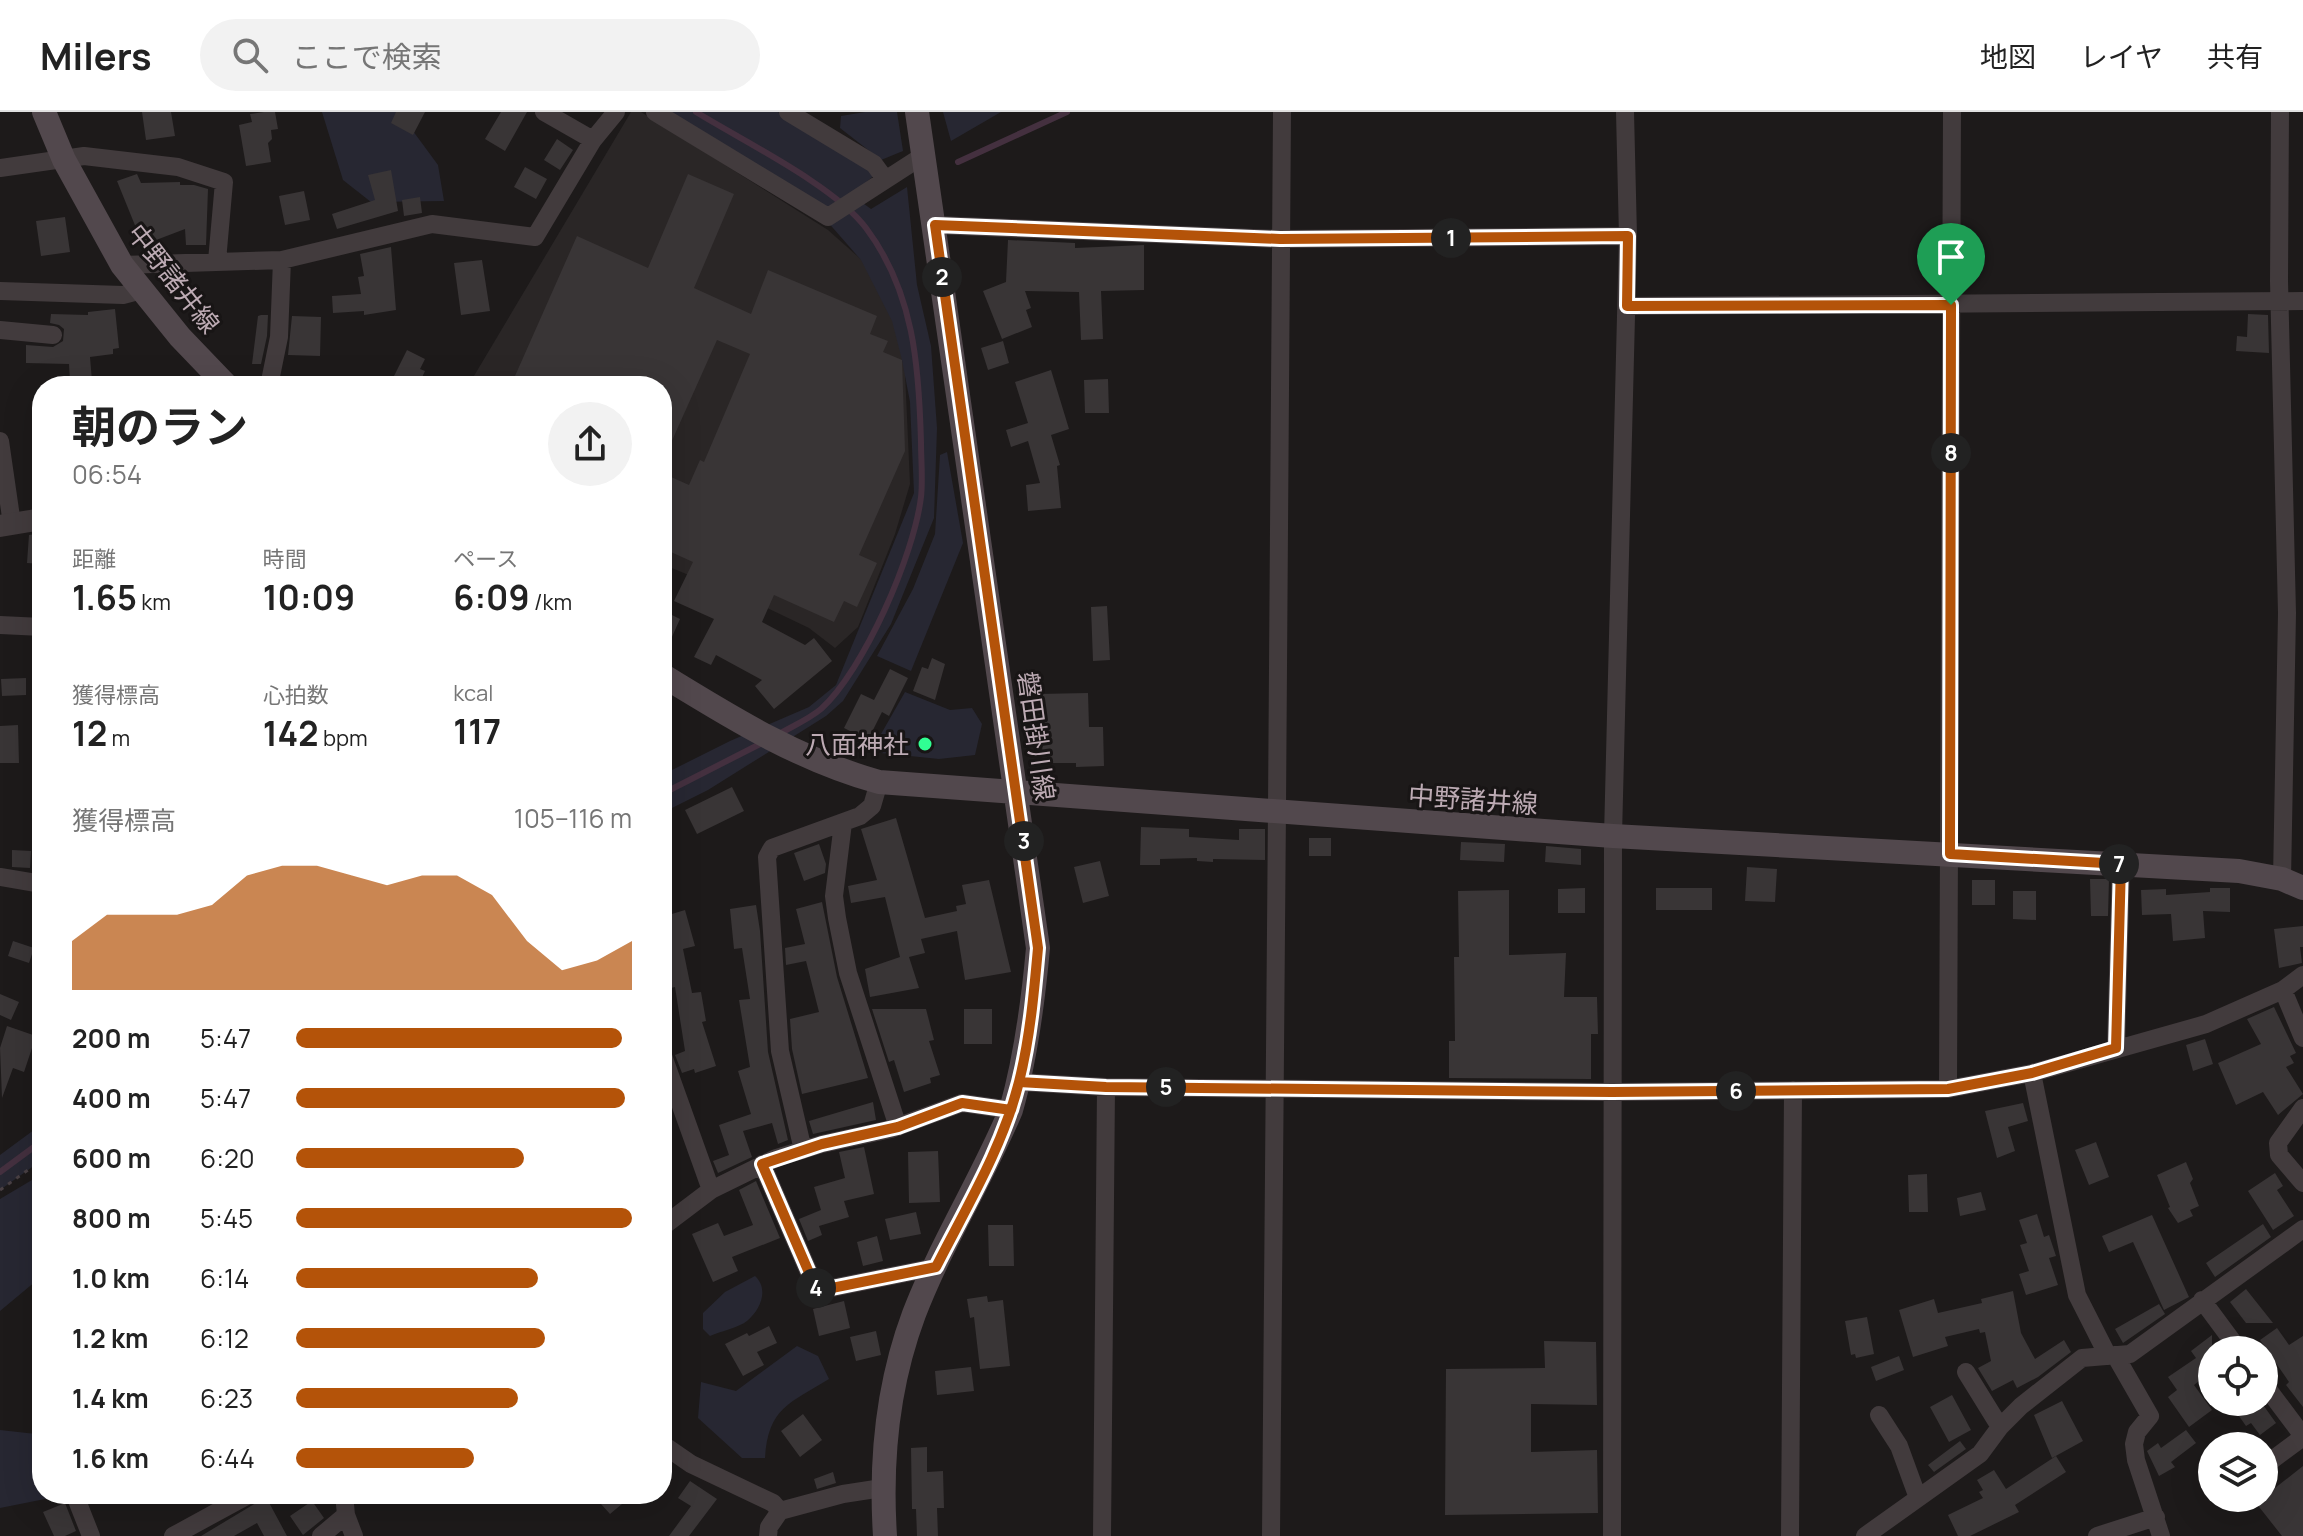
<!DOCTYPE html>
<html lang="ja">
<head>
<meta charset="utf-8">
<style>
  body { margin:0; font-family:Manrope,"Noto Sans JP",sans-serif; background:#f2f2f2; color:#222; height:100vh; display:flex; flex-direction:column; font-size:30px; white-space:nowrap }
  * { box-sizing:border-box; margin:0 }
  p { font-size:26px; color:#767676 }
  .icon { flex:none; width:44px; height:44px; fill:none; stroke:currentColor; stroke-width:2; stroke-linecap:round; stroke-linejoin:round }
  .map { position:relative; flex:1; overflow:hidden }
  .details { position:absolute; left:32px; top:264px; width:640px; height:1128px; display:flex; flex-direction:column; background:#fff; border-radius:32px; box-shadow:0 8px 32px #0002 }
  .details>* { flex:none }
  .tools { position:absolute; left:2198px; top:1224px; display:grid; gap:16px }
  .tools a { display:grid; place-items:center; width:80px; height:80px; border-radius:50%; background:#fff; box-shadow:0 8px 32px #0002; font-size:40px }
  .pin { position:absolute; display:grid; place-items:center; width:68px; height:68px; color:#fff; margin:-82px -34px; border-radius:50% 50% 50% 0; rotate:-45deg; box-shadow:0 0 8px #0007 }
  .pin .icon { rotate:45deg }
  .km { position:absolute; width:40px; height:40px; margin:-20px; border-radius:50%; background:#222; color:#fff; font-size:22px; line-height:40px; text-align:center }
  .round { display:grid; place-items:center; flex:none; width:84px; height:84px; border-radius:42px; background:#f2f2f2 }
  .head { display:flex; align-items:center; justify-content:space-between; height:136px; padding:0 40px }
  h1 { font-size:44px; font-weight:700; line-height:60px }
  .stats { display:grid; grid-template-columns:repeat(3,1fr); gap:12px; height:136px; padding:8px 40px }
  .stats div { display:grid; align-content:center }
  .stats b { font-size:34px; font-weight:700 }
  .stats small { font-size:22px; font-weight:400 }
  .stats p { font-size:22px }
  .chart { height:224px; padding:16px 40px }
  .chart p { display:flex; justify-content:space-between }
  .chart svg { width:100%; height:144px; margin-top:8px; fill:#b45309; opacity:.7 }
  ul { padding:0 40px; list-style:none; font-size:26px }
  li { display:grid; grid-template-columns:128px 96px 1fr; align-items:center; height:60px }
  li i { height:20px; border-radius:10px; background:#b45309 }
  header { display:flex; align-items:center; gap:48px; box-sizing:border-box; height:112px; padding:0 40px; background:#fff; border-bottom:2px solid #e0e0e0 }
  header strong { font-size:38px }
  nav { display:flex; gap:44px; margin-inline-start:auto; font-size:28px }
  .search { width:560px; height:72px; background:#f2f2f2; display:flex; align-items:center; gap:20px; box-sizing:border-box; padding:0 28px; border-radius:44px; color:#767676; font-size:30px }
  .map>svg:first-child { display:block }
  .built { fill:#2a2626 }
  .green { fill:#272732 }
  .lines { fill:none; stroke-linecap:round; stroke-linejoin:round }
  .stream { stroke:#44303f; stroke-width:6 }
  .building { fill:#393536 }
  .path { stroke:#494044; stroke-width:3; stroke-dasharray:4 6; stroke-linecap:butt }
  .minor { stroke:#423b3d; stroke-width:18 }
  .tertiary { stroke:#423b3d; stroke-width:22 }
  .secondary { stroke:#52484d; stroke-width:24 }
  .route-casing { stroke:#fff; stroke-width:16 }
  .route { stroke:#b45309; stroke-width:10 }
  .poi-dot { fill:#30ff93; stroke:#181515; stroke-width:3 }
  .labels { text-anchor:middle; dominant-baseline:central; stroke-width:6; stroke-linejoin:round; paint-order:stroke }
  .street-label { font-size:26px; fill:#bdabb4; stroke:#181515 }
  .poi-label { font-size:26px; fill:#bdabb4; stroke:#181515; text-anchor:end }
</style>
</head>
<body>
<header>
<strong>Milers</strong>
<div class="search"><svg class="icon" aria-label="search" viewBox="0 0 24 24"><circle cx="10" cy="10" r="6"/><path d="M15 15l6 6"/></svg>ここで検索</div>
<nav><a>地図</a><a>レイヤ</a><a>共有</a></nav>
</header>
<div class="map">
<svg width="2303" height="1424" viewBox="0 0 2303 1424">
  <rect width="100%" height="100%" fill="#1d1a1a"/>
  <path class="built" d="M631,0H641L828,118L864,150L894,201L904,238L910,372L895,422L858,515L835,536L809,516L759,492L662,452V274H468Z"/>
  <path class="green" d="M322,0H399L438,53L444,89L371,90L343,68Z
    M665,0H778L879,59L852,83L871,97L907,75L917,173L931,234L937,316L934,406L891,512L843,589L826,604L708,678L662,701V663L730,629L809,595L836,573L914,381L910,290L902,248L892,209L861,148L819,100Z
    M865,0H897L903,39L881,48L840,16L841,4Z
    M943,0H1001L951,29Z
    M947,340L963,431L911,559L877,544L913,477L935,422L940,343Z
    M905,580L950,598L972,596L982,612L975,643L939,647L881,641V622Z
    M42,1012V1048L0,1078V1043Z
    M42,1062V1164L0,1199V1087Z
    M755,1164C769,1177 761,1197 747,1209C738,1216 721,1219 710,1224L703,1217V1201L725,1180Z
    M797,1234L818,1244L829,1267C790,1291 768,1296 765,1346H742L698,1306L701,1270L736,1279Z
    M0,1318L36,1322L42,1350V1382H49L50,1386L0,1396Z"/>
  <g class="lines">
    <path class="stream" d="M696,0C743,29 835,74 866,116C914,180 919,254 921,330C921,348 923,368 921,385C914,443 864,558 821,597C809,607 793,614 779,622
      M958,50L1067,0
      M662,682L762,631
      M0,1060L42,1029"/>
  </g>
  <path class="building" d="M142,0H171L175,24L146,28Z
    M264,0H275L278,17L271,18L272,27L268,31L271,50L246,54L239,13L252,10L250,2Z
    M396,0H425L413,23L391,11Z
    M501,0H527L505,39L485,27Z
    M557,27L573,38L560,58L544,48Z
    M525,55L547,67L536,87L514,75Z
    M391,58L398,99L337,117L332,102L375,88L368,63Z
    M137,62L141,71L180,70V73H194L208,77L206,133H186L185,117L143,133L117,69Z
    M688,62L734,82L694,176L751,202L768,158L877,204L870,222L888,229L883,240L902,248L905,339L859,443L877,451L857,495L844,489L834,510L774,483L762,510L805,533L814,526L832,549L774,597L755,574L762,568L716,543L711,553L694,545L714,507L674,489L693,450L662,436V361L689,373L700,348L704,350L750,242L717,228L662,351V274H536L515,264L577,124L648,156Z
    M304,79L310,108L285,113L279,84Z
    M420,85L422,101L404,104L402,88Z
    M65,105L70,140L41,144L36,109Z
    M1008,128L1075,131V136L1144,133V178L1101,179L1103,227L1081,228L1079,180L1025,179L1031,196L1026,198L1032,215L1002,227L983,179L1006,170Z
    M391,135L396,198L364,203V199L333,201L332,184L361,182L358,165L364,164L360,142Z
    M482,148L490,199L461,203L454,151Z
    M115,197L119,236L113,237V242L90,245L92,269L70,270L69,252L26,251V233L53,235L63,229L64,217L59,213L50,211L51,202L88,203V200Z
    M2248,202L2268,203L2269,241L2236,239L2237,224L2247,225Z
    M261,203H268L267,224L261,252H252L258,204Z
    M292,204L321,205L320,244L288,243Z
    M1003,229L1009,251L988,258L981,236Z
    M407,238L425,247L420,257L425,259L418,274H389Z
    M1051,258L1069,317L1051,323L1060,353L1057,354L1061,396L1028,399L1026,373L1040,371L1028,329L1011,335L1006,318L1028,311L1015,270Z
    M1108,267L1109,301H1085L1084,268Z
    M42,421V452L27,451L29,423Z
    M1107,494L1110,548L1093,549L1091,495Z
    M662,498L680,507L662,547Z
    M932,546L945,552L935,588L913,579L922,555L928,557Z
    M890,557L908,566L889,604L882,600L868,628L844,616L861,582L874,588Z
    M26,566V583L2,584L1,567Z
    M1088,581L1089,615H1103L1104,654L1076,655V651H1042L1043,605H1039L1038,582Z
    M18,613L19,651H0V614Z
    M732,675L744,699L697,722L685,698Z
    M896,706L925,806L957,799L956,794L966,792L962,773L989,768L1011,860L965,868L957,819L921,827L925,841L909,845L919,876L870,885L865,857L900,845L885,785L851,791L848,774L877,768L861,717Z
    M1141,715L1189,717V725L1239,728V717H1265V748L1213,747V750L1197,749V746L1160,747V753H1140Z
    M1309,726H1331V744H1309Z
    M1461,730L1505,732L1504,750L1460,748Z
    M819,732L826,752L825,761L804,769L794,741Z
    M1546,734L1581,737V753L1545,750Z
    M12,738L31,739L30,756L12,755Z
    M1100,749L1109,784L1083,791L1074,755Z
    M1747,755L1777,757L1775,790L1745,789Z
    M2090,767H2109L2108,804H2091Z
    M1972,768H1995V793H1972Z
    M1585,776V801H1558V777Z
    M1656,776H1712V798H1656Z
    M2210,776H2230V800L2203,799L2205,826L2173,829L2171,802L2142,803L2141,778L2166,777V783L2210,780Z
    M1509,778V843L1566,841L1564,885H1597L1598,922H1591V967L1449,966V929H1455L1454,845H1459L1458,779Z
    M2013,779H2036V808L2013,807Z
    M822,790L837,865L868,966L802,982L792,937L790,907L819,900L806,849L786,853L785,836L805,832L796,797Z
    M756,793L760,819L768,940L788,1028L778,1032L772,1011L743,1019L752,1045L718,1061L713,1049L729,1043L719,1013L751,1002L738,959L750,955L739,888L750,887L742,836L734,837L730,797Z
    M685,798L695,834L683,837L692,881L701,880L706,909L702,910L716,954L695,961L694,957L682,961L675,943L685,939L675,875L662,878V861L670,859L662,832V805Z
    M2303,814V835H2300L2302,851L2279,856L2274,817Z
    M13,829L34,836L29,851L8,844Z
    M0,882L19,890L11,908L0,903Z
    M2274,895L2296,941L2290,944L2294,951L2286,955L2303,982L2278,1003L2263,980L2236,993L2218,951L2261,932L2247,907Z
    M872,897H926L934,928L929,929L940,963L930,966L931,971L904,980L894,948L889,950Z
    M964,897H992V932H964Z
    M7,914L36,924L24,960L13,956L2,986L0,936Z
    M2205,927L2213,952L2193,959L2186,933Z
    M873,990L876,1008L813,1022L809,1009Z
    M2023,991L2028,1009L2008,1015L2015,1039L1997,1046L1985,999Z
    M2096,1030L2109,1065L2089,1073L2075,1038Z
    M864,1035L874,1082L844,1089L849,1105L819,1114L822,1123L808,1129L799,1107L821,1098L814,1075L845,1066L839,1040Z
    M938,1039L940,1090L909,1091L908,1040Z
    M2186,1050L2193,1067L2190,1071L2199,1094L2190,1098L2193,1104L2178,1111L2168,1096L2170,1095L2157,1063Z
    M2275,1061L2283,1074L2277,1078L2294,1104L2273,1118L2248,1079Z
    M1927,1062L1928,1100H1909L1908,1063Z
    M756,1069L780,1126L732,1145L738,1159L713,1170L692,1122L718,1111L724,1124L753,1113L739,1078Z
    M1981,1080L1986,1098L1960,1104L1957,1086Z
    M916,1100L921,1122L890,1128L885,1107Z
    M2037,1102L2044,1125L2049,1123L2056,1144L2049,1146L2058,1173L2026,1183L2019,1162L2029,1159L2020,1133L2027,1131L2019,1108Z
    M2152,1103L2189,1185L2164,1198L2133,1130L2109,1140L2102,1124Z
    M2263,1112L2271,1125L2215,1165L2206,1151Z
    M988,1113H1013L1014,1154H989Z
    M877,1124L883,1149L863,1154L857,1130Z
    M2246,1177L2273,1211H2246L2230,1190Z
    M2013,1179L2021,1221L2035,1247L2064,1228L2071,1240L2038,1265L2017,1276L2013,1268L1992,1279L1978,1256L1991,1249L1985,1220L1980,1221L1979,1217L1945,1225L1948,1234L1913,1245L1899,1198L1934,1187L1938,1201L1982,1191L1981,1187Z
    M987,1184L988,1190L1003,1188L1010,1254L980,1257L974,1205L970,1206L967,1187Z
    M844,1189L850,1216L819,1224L813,1197Z
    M2159,1192L2165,1202L2123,1231L2115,1217Z
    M1867,1205L1874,1242L1856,1246L1855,1242L1851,1243L1845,1209Z
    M769,1214L777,1231L757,1240L764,1253L743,1264L725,1232L747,1221L749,1224Z
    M2277,1216L2289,1233L2303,1224V1295L2286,1273L2289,1270L2260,1228Z
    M876,1219L881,1243L856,1249L850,1225Z
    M2212,1223V1267L2208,1262L2194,1273L2212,1298L2189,1315L2168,1285L2177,1278L2168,1265L2196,1246L2191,1239Z
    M1544,1229L1596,1230L1597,1293L1531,1292V1340L1597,1338L1598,1401L1445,1403L1446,1257L1545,1256Z
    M1899,1244L1904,1258L1876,1269L1871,1255Z
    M971,1255L974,1279L937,1283L935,1259Z
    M1952,1283L1971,1318L1949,1330L1930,1295Z
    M2062,1289L2083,1329L2052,1346L2034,1303Z
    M2229,1290H2261L2276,1311L2260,1323L2251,1311L2246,1314Z
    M803,1302L822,1328L800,1345L781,1319Z
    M2186,1318L2196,1331L2171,1350L2175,1355L2159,1364L2147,1339L2158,1331L2161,1336Z
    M1960,1329L1966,1337L1934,1360L1928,1353Z
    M927,1335V1360L943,1359L944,1396H937L938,1424H917L916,1397H912L911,1336Z
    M2056,1344L2066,1360L2015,1393L2019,1400L1970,1424H1958L1948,1403L1983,1386L1979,1380L1983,1378L1977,1368L1994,1358L2006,1377Z
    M2303,1354V1424H2282L2256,1391Z
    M833,1360L836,1371L817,1377L814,1367Z
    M690,1369L717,1387L689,1424H669L691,1394L678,1386Z
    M592,1382H634L610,1402Z
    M266,1385L287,1424H264L257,1411L234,1424H201Z
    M312,1389L324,1406L303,1423L290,1404Z
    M65,1391L76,1419L65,1424H54L43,1400Z"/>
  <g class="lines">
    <path class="path" d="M0,1078L42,1048"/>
    <path class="minor" d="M544,0L593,28
      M655,0L828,105L924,43
      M788,0L874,52L885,67
      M2280,0L2279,169L2287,501L2282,767
      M0,56L84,44L178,55L224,70L217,149
      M935,113L1280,127L1628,124
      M122,153L282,148L432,112L535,125L593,28L616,0
      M0,179L123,183L142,178
      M1627,194L2303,189
      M0,218L53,223
      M269,274L279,225L282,148
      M0,329L12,412
      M0,513L42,515
      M843,711L834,784L837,806L848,861L898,1015
      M0,765L42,772
      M2283,878L2303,926
      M2116,936L2121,752
      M662,941L711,1078
      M2032,961L2077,1183L2108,1244
      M1019,970L1106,975L1612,980L1948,977L2032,961L2206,912L2283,878L2303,863
      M1948,977L1952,0
      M2303,996L2278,1031L2279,1043L2303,1071
      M803,1038L780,939L767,745L772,736L860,704L872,694L879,670
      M762,1052L817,1179L936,1155
      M662,1115L711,1078L776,1046L822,1032L891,1017L962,991L1011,998
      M2202,1188L2239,1238
      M2115,1243L2150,1304L2137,1320L2134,1332L2136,1348L2161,1424
      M1966,1260L2000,1315
      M2264,1272L2303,1324
      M1879,1303L1899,1334L1918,1386
      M662,1332L691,1352L773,1391L780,1399L843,1382L882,1376
      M2264,1354L2303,1325
      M344,1382L346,1403L354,1424
      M76,1386L91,1424
      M173,1424L250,1382
      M321,1424L346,1403
      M768,1424L769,1415L780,1399
      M1102,1424L1106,975
      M1271,1424C1278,949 1276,475 1282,0
      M1612,1424L1613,724L1628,124L1625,0
      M1790,1424L1793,978
      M1865,1424L1980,1342L2000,1315L2021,1294L2082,1246L2130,1242L2303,1117
      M2097,1424L2156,1405"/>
    <path class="tertiary" d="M0,414L42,407"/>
    <path class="secondary" d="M44,0L64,48L122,153L180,225L227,274
      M662,563C732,606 799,648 879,670L1613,724L2239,759L2282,767L2303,776
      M885,1424C880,1347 887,1274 914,1202C941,1132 982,1067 1011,998C1026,945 1033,891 1038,836L917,0"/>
  </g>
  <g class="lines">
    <g class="route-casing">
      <path id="route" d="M1951,193L1627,194L1628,124L1280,127L935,113L1038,836C1034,881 1030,926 1019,970C1003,1035 966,1096 936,1155L817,1179L762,1052L822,1032L898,1015L962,991L1011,998L1019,970L1106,975L1612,980L1948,977L2032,961L2116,936L2121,752L1950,742L1951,193"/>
    </g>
    <use href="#route" class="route"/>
  </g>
  <circle class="poi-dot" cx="925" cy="632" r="8"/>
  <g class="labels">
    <g class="street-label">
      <text transform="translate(174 166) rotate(52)">中野諸井線</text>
      <text transform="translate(1037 624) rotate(82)">磐田掛川線</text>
      <text transform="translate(1473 687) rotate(4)">中野諸井線</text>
    </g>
    <g class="poi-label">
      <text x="909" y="632">八面神社</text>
    </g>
  </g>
</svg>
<div class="tools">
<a><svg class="icon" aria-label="locate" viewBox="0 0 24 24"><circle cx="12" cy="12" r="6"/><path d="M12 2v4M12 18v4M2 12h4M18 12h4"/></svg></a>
<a><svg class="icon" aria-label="layers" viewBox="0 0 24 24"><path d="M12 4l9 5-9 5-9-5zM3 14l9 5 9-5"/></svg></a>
</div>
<div class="pin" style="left:1951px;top:193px;background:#1e9e55"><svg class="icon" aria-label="arrive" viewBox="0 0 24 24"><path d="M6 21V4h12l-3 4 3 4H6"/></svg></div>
<b class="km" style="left:1451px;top:126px">1</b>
<b class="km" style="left:942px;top:165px">2</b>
<b class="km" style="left:1024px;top:729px">3</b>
<b class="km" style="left:816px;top:1176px">4</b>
<b class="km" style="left:1166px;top:975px">5</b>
<b class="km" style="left:1736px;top:979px">6</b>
<b class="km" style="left:2119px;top:752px">7</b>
<b class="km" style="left:1951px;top:341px">8</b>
<section class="details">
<div class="head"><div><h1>朝のラン</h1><p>06:54</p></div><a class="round"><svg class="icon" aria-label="share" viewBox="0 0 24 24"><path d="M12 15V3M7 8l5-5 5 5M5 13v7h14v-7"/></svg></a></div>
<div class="stats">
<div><p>距離</p><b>1.65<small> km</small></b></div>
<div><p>時間</p><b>10:09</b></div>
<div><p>ペース</p><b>6:09<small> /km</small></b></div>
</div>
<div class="stats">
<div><p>獲得標高</p><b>12<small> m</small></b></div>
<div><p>心拍数</p><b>142<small> bpm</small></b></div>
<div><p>kcal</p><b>117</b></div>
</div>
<div class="chart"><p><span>獲得標高</span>105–116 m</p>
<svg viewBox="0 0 160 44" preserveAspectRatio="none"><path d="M0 44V29L10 21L20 21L30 21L40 18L50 9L60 6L70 6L80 9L90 12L100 9L110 9L120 15L130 29L140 38L150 35L160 29V44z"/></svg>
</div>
<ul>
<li><b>200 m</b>5:47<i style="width:97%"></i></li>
<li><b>400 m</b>5:47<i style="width:98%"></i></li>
<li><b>600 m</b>6:20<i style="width:68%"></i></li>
<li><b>800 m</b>5:45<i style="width:100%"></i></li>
<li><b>1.0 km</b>6:14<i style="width:72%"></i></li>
<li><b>1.2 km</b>6:12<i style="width:74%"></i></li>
<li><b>1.4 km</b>6:23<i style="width:66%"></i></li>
<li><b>1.6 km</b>6:44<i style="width:53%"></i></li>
</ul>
</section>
</div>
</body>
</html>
